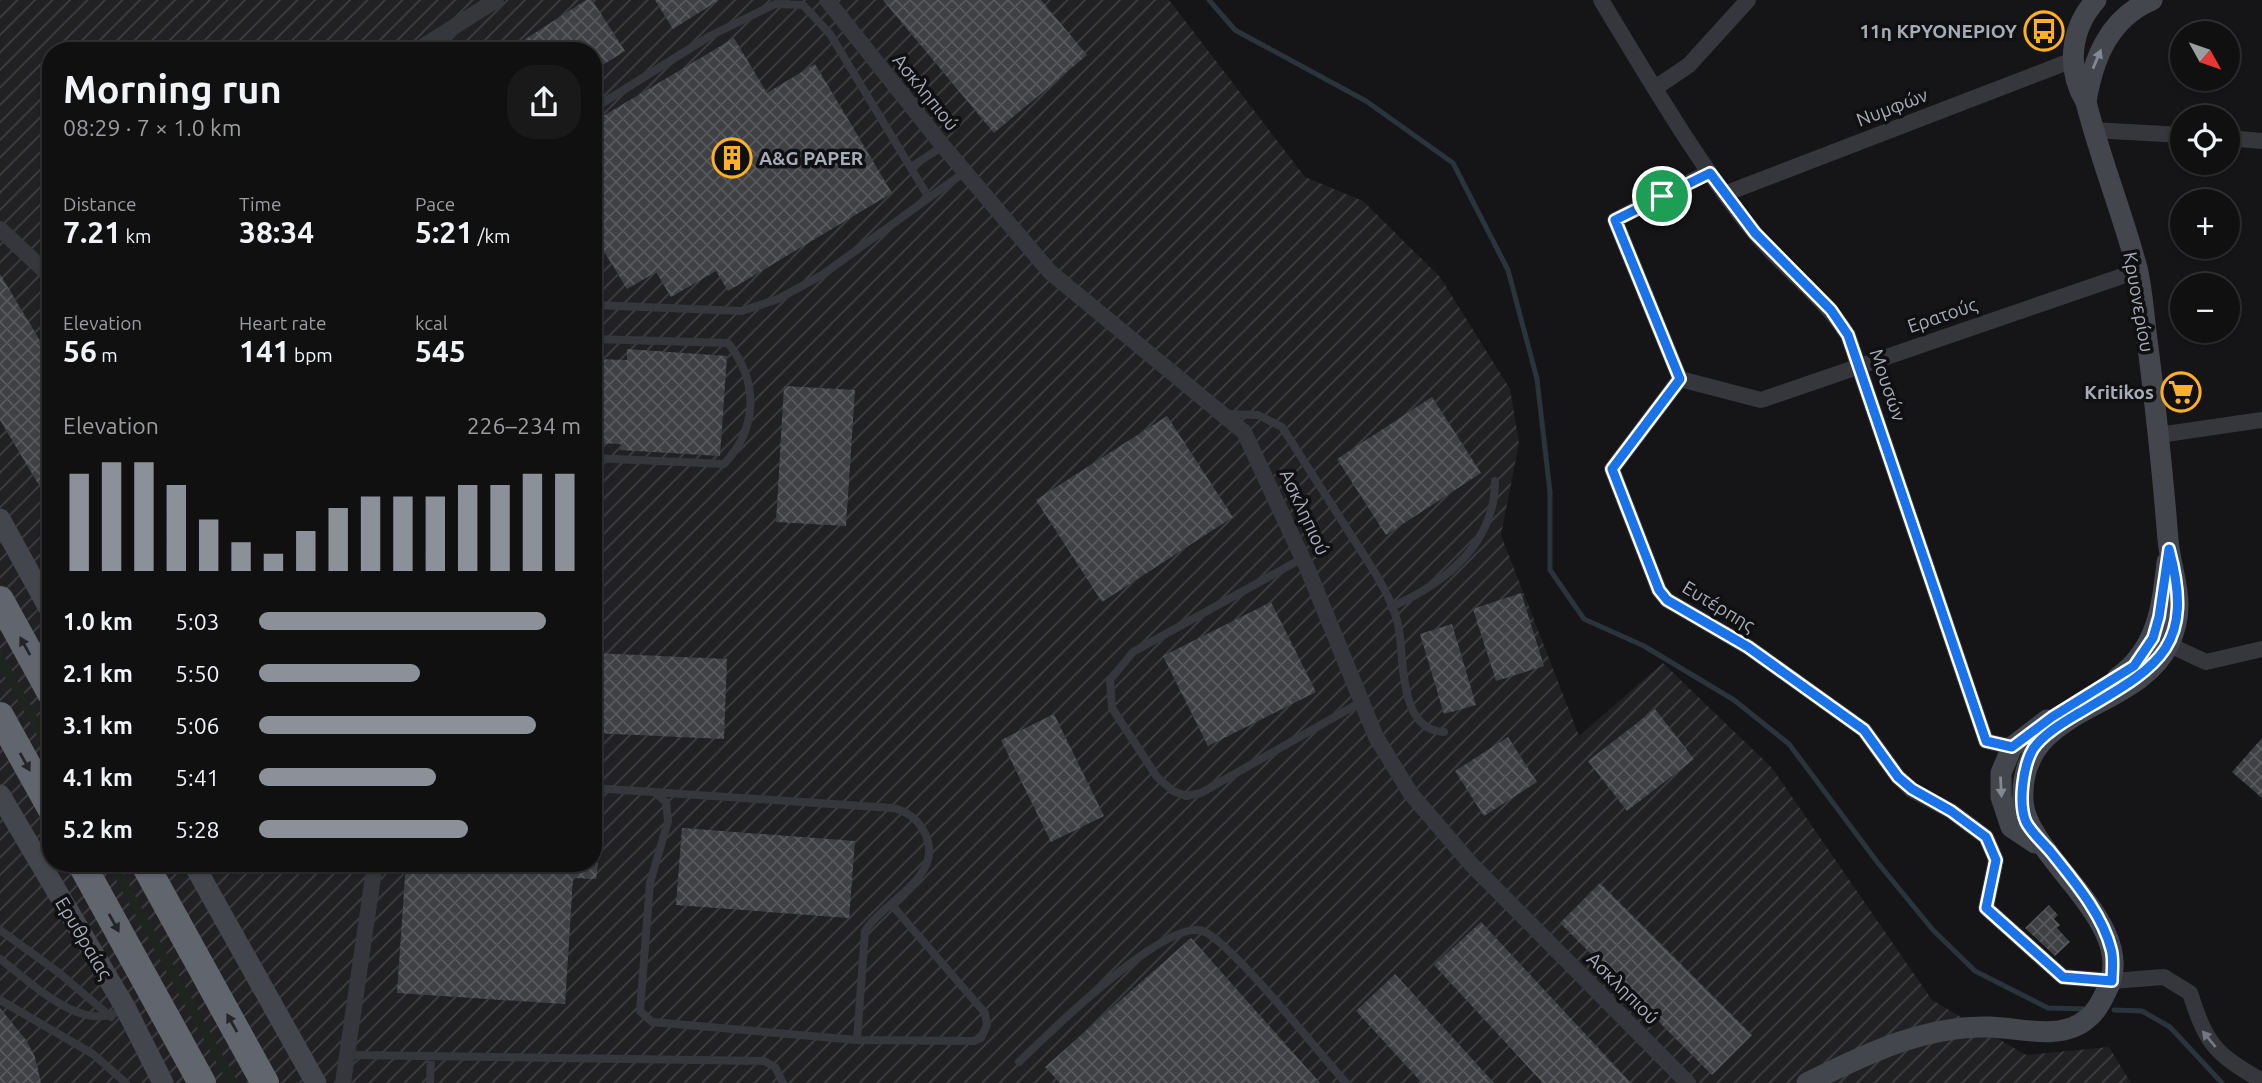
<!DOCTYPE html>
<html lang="en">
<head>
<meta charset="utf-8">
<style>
  body { margin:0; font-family:Ubuntu,sans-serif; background:#19191a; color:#f1f3f6; height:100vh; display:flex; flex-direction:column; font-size:26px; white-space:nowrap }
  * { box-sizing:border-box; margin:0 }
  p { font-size:23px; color:#9c9d9f }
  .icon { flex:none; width:38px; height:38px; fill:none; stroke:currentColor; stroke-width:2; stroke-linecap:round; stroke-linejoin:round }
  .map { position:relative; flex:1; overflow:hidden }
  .details { position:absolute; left:42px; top:42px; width:560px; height:830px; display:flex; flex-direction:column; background:#101011; border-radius:28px; box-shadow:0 2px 5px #0004,0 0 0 2px #303031 }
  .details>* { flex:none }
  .needle { width:46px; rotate:130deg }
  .tools { position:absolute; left:2170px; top:21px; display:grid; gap:14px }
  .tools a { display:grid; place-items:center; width:70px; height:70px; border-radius:50%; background:#101011; box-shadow:0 2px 5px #0004,0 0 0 2px #303031; font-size:35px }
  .pin { position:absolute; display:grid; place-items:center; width:60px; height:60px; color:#fff; margin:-30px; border:4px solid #fff; border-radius:50%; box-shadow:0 2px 7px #0007 }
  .round { display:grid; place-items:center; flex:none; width:74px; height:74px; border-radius:28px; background:#19191a }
  .head { display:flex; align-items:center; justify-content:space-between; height:119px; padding:0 21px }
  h1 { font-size:38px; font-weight:600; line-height:52px }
  .figures { display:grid; grid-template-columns:repeat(3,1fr); gap:10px; height:119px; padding:7px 21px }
  .figures div { display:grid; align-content:center }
  .figures b { font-size:30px; font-weight:600 }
  .figures small { font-size:19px; font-weight:400 }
  .figures p { font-size:19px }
  .chart { height:196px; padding:14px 21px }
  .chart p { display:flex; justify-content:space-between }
  .chart svg { width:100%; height:126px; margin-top:7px; stroke:#8c9099; stroke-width:6 }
  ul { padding:0 21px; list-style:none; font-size:23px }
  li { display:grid; grid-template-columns:112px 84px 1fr; align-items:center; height:52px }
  li i { height:18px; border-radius:9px; background:#8c9099 }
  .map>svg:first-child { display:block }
  .industrial { fill:url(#industrial-furrows); fill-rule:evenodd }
  .green { fill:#1d251e }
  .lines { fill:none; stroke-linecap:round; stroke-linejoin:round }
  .stream { stroke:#2a343c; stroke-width:5 }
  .building { fill:url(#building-cross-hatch) }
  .lane { stroke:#36373c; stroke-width:8 }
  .street { stroke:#36373c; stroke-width:16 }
  .secondary { stroke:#44464d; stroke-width:21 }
  .highway { stroke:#61656e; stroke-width:28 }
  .oneway { fill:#848893 }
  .oneway2 { fill:#242529 }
  .oneway3 { fill:#747780 }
  .route-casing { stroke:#fff; stroke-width:14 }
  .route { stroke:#1a73e8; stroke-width:9 }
  .labels { text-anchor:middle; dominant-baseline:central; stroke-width:7; stroke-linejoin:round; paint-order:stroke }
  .poi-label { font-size:19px; font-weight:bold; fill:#a6acb8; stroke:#101012; text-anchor:end }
  .street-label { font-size:19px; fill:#a6acb8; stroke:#101012 }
</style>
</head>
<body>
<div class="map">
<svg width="2262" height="1083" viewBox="0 0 2262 1083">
  <defs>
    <pattern id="industrial-furrows" width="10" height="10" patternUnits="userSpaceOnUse" patternTransform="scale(1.75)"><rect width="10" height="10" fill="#212124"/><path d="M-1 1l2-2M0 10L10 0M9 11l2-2" fill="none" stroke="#3e3f42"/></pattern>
    <pattern id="building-cross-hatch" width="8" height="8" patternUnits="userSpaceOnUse" patternTransform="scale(1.75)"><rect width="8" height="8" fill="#3f4044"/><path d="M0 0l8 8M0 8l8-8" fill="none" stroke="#58595d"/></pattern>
  </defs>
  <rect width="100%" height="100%" fill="#151517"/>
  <path class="industrial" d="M0,0H1169L1305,177L1363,201L1440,277L1510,389L1519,443L1501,535L1579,736L1663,663L1772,768L1932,1000L2026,1055L2109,1047L2131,1083H0ZM51,51H593V863H51Z"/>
  <path class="green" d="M0,649L51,742V760L0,668Z
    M107,863H117L238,1083H228Z"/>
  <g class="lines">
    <path class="stream" d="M1209,0L1235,30L1366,101L1453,163L1508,270L1537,379L1550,492V570L1584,619L1644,646L1734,700L1789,744L1878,863L1933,930L1975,971L2048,1008L2085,1009
      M2114,1010L2142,1011L2170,1027L2222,1083"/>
  </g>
  <path class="building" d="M586,0H592L625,51L593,71V51H507Z
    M655,0H719L673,29Z
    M883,0H1041L1087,55L994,133Z
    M734,38L767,93L815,64L892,193L728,291L716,271L671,297L656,272L627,289L593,233V122Z
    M0,274L51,359V481L40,487L0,420Z
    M627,349L727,356L720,456L620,450L621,444L593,443V359L627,360Z
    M784,386L855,390L846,526L776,522Z
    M1432,397L1481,473L1386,535L1337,459Z
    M1167,416L1233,517L1102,602L1036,500Z
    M1521,593L1544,666L1496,681L1473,609Z
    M1271,602L1316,692L1208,746L1163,656Z
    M1452,624L1476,705L1444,714L1420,634Z
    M593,653L727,659L724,739L593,733Z
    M1655,709L1694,759L1627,811L1588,761Z
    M1054,714L1104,816L1051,842L1001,740Z
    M1508,737L1537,782L1484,816L1455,771Z
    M2262,738V798L2232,772Z
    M682,828L855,841L849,918L676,905Z
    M406,863H598L596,879L573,878L565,1004L397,993Z
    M1600,883L1752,1035L1712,1075L1560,923Z
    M2049,905L2058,915L2054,919L2060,925L2057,928L2070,942L2055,956L2025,928Z
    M1481,922L1631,1083H1543L1434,965Z
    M1191,938L1320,1083H1060L1045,1067Z
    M1395,974L1494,1083H1422L1356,1011Z
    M0,1008L26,1040L35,1057L41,1083H0Z"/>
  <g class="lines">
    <path class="lane" d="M593,109L710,36L775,4L803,5L830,34L929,198
      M911,167L943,146
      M593,305L742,311L778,299L822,275L966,171
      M593,339L728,343C759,382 758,428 724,464L593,458
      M1226,414L1258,415L1282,427C1305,463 1328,499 1351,535C1368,562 1390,592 1398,624C1405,656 1397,730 1444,732
      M1303,558L1133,652L1110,680L1112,708L1157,777L1173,791L1186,796L1201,793L1361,702
      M1391,607C1444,584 1495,544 1495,481
      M593,788L891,808C903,809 915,817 922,828C951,874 885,899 865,931L857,1040
      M654,792L666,802L668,821L650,883L640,1011L652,1022L857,1040L974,1041L981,1038L987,1025L985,1013L891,904
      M0,930L58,972L111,1017
      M0,959C31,982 83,1036 123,1009
      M0,1000L93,1054L126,1083
      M349,1055L764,1061L775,1067L783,1083
      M1019,1062C1048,1034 1165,918 1203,931C1230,941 1321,1055 1346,1083
      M430,1083L431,1056"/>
    <path class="street" d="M827,0L943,146L1050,272L1244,432L1308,570L1376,737L1411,794L1471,864L1688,1083
      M1601,0C1649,79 1696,161 1754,232C1784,269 1822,295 1848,335L1986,741L2012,747
      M416,51L496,0
      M1655,88L1689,65L1748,0
      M2093,130L2182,135
      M2228,138L2262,141
      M1727,193L2073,60
      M0,229L48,274L51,283
      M1680,379L1612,469L1659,590L1667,600L1748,647L1864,730L1898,777L1912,790L1951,811L1986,837L1996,860L1986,908L2063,977L2112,981L2164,977L2190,993C2207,1045 2214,1053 2262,1081
      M1680,379L1761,400L2137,271
      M1680,379L1615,220L1709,172
      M2159,435L2262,420
      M2159,640L2206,662L2262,649
      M343,1083L375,863"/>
    <path class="secondary" d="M2086,102C2093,59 2109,18 2152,0
      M0,519L51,612
      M2117,678C2157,650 2162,608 2167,562
      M0,795L125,1007L163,1083
      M2035,843L2011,827L2001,797V773L2012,747L2047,720
      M193,863L316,1083
      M1807,1083C1864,1055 1924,1025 1990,1027C2020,1028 2061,1041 2087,1019C2096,1012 2101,1002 2106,992C2143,925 2026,857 2023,801C2018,704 2136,713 2169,644C2188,603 2172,579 2168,540C2163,475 2156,411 2148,347C2144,321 2143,293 2137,268C2122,212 2100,158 2086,102C2066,69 2070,29 2096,0"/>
    <path class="highway" d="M0,600L51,693
      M0,716L51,808
      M81,863L202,1083
      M144,863L265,1083"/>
  </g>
  <defs><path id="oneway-solid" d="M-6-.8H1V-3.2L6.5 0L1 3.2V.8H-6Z" transform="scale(1.75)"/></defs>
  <g class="oneway">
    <use href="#oneway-solid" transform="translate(2097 59) rotate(-67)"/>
    <use href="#oneway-solid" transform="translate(2001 787) rotate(87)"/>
  </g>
  <g class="oneway2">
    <use href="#oneway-solid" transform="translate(25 646) rotate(-119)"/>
    <use href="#oneway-solid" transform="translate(25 762) rotate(61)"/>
    <use href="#oneway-solid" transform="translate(114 923) rotate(61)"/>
    <use href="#oneway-solid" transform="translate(232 1023) rotate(-119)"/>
  </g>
  <use class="oneway3" href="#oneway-solid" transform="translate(2209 1039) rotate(-129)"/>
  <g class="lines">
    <g class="route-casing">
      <path id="route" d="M1710,173L1755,233L1831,310L1848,335L1986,741L2012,747L2052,717L2134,666L2153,638L2159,617L2169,549C2196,649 2157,667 2079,713C2064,722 2043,734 2033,749C2023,766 2018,804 2026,822C2031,832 2042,842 2050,851C2072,879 2102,913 2111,949C2114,959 2112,971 2112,981L2063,977L1986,908L1996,860L1986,837L1951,811L1912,789L1898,777L1864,730L1748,647L1667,600L1659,590L1612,469L1680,379L1615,220Z"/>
    </g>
    <use href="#route" class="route"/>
  </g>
  <defs>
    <g id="bus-ring" transform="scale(2.0125)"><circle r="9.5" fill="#101012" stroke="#ffb125" stroke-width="1.5"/><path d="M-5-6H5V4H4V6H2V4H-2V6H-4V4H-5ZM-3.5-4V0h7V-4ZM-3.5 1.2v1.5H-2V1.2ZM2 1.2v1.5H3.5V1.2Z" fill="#ffb125"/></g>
    <g id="building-ring" transform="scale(2.0125)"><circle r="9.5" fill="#101012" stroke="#ffb125" stroke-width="1.5"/><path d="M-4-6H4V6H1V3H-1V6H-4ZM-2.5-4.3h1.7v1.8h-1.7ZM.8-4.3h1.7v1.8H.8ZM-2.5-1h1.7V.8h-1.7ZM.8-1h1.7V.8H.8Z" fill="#ffb125"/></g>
    <g id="supermarket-ring" transform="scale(2.0125)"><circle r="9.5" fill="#101012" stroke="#ffb125" stroke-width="1.5"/><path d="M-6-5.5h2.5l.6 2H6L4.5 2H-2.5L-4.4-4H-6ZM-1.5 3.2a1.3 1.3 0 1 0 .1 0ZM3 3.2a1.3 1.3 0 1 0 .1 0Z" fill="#ffb125"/></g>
  </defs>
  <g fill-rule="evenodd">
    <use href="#bus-ring" x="2044" y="31"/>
    <use href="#building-ring" x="732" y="158"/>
    <use href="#supermarket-ring" x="2181" y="392"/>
  </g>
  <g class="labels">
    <g class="poi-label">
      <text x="2017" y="31">11η ΚΡΥΟΝΕΡΙΟΥ</text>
      <text x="759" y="158" text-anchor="start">A&amp;G PAPER</text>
      <text x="2154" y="392">Kritikos</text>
    </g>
    <g class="street-label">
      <text transform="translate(926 92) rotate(51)">Ασκληπιού</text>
      <text transform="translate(1892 107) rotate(-21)">Νυμφών</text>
      <text transform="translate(2139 302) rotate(80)">Κρυονερίου</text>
      <text transform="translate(1942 315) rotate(-19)">Ερατούς</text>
      <text transform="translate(1888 385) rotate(71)">Μουσών</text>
      <text transform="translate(1305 512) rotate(65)">Ασκληπιού</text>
      <text transform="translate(1719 606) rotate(31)">Ευτέρπης</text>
      <text transform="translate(84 938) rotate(59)">Ερυθραίας</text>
      <text transform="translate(1623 988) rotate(45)">Ασκληπιού</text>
    </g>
  </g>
</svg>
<div class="tools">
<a><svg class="needle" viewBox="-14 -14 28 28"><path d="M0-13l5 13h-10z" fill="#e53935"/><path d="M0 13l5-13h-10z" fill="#9c9d9f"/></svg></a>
<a><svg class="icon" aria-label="locate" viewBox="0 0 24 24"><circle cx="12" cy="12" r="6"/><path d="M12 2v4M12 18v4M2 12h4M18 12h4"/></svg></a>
<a>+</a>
<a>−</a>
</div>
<div class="pin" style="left:1662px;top:196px;background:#1e9e55"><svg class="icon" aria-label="arrive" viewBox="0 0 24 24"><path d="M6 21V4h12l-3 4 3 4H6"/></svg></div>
<section class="details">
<div class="head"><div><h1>Morning run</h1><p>08:29 · 7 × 1.0 km</p></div><a class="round"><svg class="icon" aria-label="share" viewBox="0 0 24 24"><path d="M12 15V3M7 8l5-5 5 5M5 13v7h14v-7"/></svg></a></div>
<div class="figures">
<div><p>Distance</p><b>7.21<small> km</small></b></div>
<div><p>Time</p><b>38:34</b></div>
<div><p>Pace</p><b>5:21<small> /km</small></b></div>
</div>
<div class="figures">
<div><p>Elevation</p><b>56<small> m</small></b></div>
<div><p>Heart rate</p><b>141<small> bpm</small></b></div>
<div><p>kcal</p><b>545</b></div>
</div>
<div class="chart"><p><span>Elevation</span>226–234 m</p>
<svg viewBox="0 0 160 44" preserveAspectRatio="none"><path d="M5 44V10M15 44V6M25 44V6M35 44V14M45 44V26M55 44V34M65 44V38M75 44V30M85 44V22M95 44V18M105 44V18M115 44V18M125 44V14M135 44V14M145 44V10M155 44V10"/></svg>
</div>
<ul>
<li><b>1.0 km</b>5:03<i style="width:89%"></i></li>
<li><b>2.1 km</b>5:50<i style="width:50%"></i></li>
<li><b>3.1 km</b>5:06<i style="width:86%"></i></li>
<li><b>4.1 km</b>5:41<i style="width:55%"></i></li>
<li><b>5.2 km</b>5:28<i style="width:65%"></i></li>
</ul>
</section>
</div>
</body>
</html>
